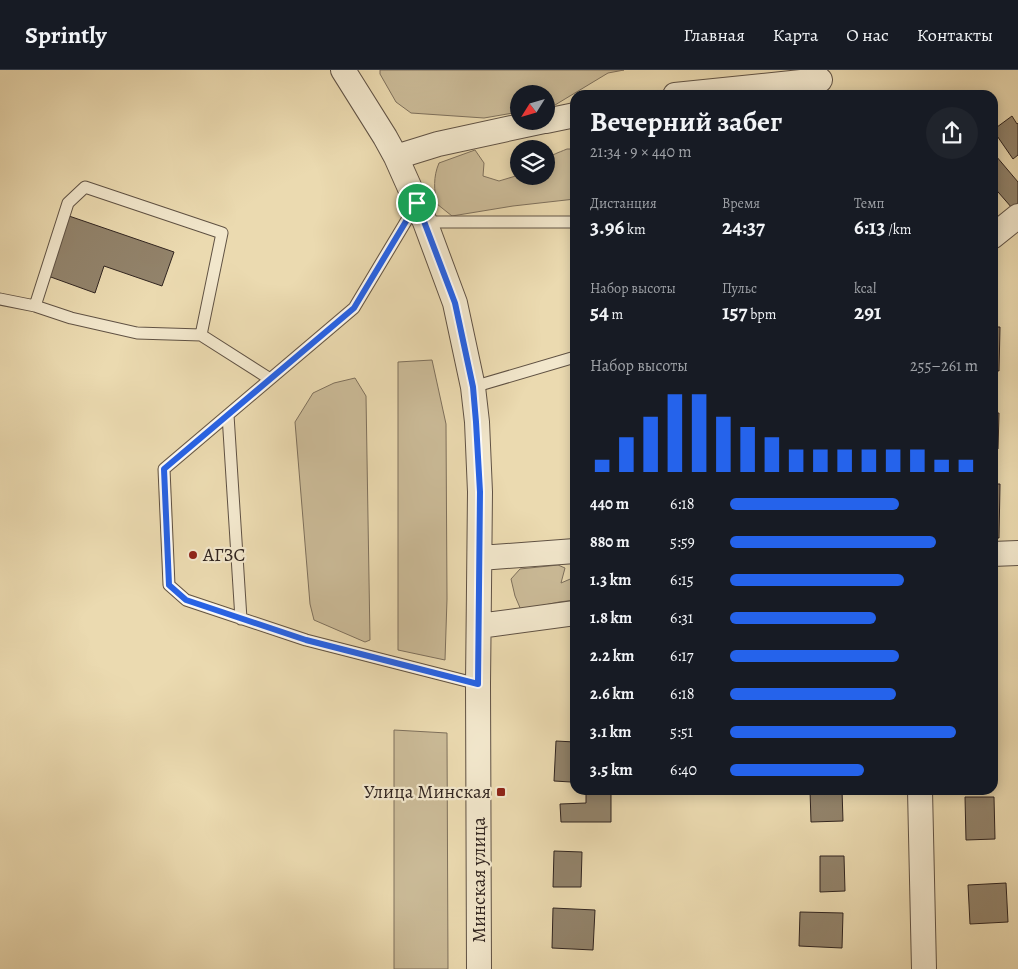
<!DOCTYPE html>
<html lang="ru">
<head>
<meta charset="utf-8">
<style>
  body { margin:0; font-family:Alegreya,serif; background:#20242c; color:#f1f3f6; height:100vh; display:flex; flex-direction:column; font-size:19px; white-space:nowrap }
  * { box-sizing:border-box; margin:0 }
  p { font-size:16px; color:#9ea1a6 }
  .icon { flex:none; width:28px; height:28px; fill:none; stroke:currentColor; stroke-width:2; stroke-linecap:round; stroke-linejoin:round }
  .map { position:relative; flex:1; overflow:hidden }
  .sheet { position:absolute; left:570px; top:20px; width:428px; height:705px; display:flex; flex-direction:column; background:#171b24; border-radius:15px; box-shadow:0 2px 12px #0003 }
  .sheet>* { flex:none }
  .needle { width:32px; rotate:233deg }
  .fabs { position:absolute; left:510px; top:15px; display:grid; gap:10px }
  .fabs a { display:grid; place-items:center; width:45px; height:45px; border-radius:50%; background:#171b24; box-shadow:0 2px 12px #0003; font-size:25px }
  .pin { position:absolute; display:grid; place-items:center; width:42px; height:42px; color:#fff; margin:-21px; border:2px solid #fff; border-radius:50%; box-shadow:0 1px 5px #0007 }
  .round { display:grid; place-items:center; flex:none; width:52px; height:52px; border-radius:26px; background:#20242c }
  .summary { display:flex; align-items:center; justify-content:space-between; height:85px; padding:0 20px }
  h1 { font-size:28px; font-weight:700; line-height:38px }
  .figures { display:grid; grid-template-columns:repeat(3,1fr); gap:8px; height:85px; padding:5px 20px }
  .figures div { display:grid; align-content:center }
  .figures b { font-size:21px; font-weight:700 }
  .figures small { font-size:14px; font-weight:400 }
  .figures p { font-size:14px }
  .chart { height:140px; padding:10px 20px }
  .chart p { display:flex; justify-content:space-between }
  .chart svg { width:100%; height:90px; margin-top:5px; stroke:#2563eb; stroke-width:6 }
  ul { padding:0 20px; list-style:none; font-size:16px }
  li { display:grid; grid-template-columns:80px 60px 1fr; align-items:center; height:38px }
  li i { height:12px; border-radius:6px; background:#2563eb }
  header { display:flex; align-items:center; gap:30px; box-sizing:border-box; height:70px; padding:0 25px; background:#171b24; border-bottom:1px solid #363941 }
  header strong { font-size:24px }
  nav { display:flex; gap:28px; margin-inline-start:auto; font-size:18px }
  .map>svg:first-child { display:block }
  .green { fill:#cbbb98; stroke:#7e705c }
  .building { fill:#92836b; stroke:#312520 }
  .lines { fill:none; stroke-linecap:round; stroke-linejoin:round }
  .lane-casing { stroke:#605244; stroke-width:13 }
  .street-casing { stroke:#605244; stroke-width:26 }
  .lane { stroke:#f2e7cc; stroke-width:11 }
  .street { stroke:#f2e7cc; stroke-width:24 }
  .route-casing { stroke:#fff; stroke-width:10 }
  .route { stroke:#2563eb; stroke-width:6 }
  .poi-dot { fill:#8f2418; stroke:#f2e7cc; stroke-width:2 }
  .labels { text-anchor:middle; dominant-baseline:central; stroke-width:4.5; stroke-linejoin:round; paint-order:stroke }
  .poi-label { font-size:19px; fill:#312520; stroke:#f2e7cc; text-anchor:start }
  .street-label { font-size:19px; fill:#312520; stroke:#f2e7cc }
</style>
</head>
<body>
<header>
<strong>Sprintly</strong>
<nav><a>Главная</a><a>Карта</a><a>О нас</a><a>Контакты</a></nav>
</header>
<div class="map">
<svg width="1018" height="899" viewBox="0 0 1018 899">
  <rect width="100%" height="100%" fill="#ebdab0"/>
  <filter id="stains"><feTurbulence type="fractalNoise" baseFrequency=".004" numOctaves="4"/><feColorMatrix values="0 0 0 0 .2 0 0 0 0 .09 0 0 0 0 .02 0 0 0 .5 -.17"/></filter>
  <radialGradient id="worn" r=".72"><stop offset=".6" stop-color="#630" stop-opacity="0"/><stop offset="1" stop-color="#630" stop-opacity=".3"/></radialGradient>
  <path class="green" d="M380,0H624L608,3L555,35L546,37V24H519V42L484,48L411,43L396,32L380,4Z
    M567,79H575V129L513,136L452,146L437,134C434,120 433,107 439,93L475,80L484,93L483,106L499,111L519,105V106H546C546,85 548,87 567,79Z
    M432,290L446,354L447,529L445,590L398,580V292Z
    M355,308L366,326L370,570L365,572L314,550L310,534L295,352L313,323L334,313Z
    M558,495L565,498L561,513L575,507V530L559,532L521,540L515,526L511,509L520,499Z
    M394,660L447,663L448,899H394Z"/>
  <path class="building" d="M1012,46L1017,54L1018,53V85L1013,89L993,60Z
    M996,86L1018,112V133L1012,138L992,115V89Z
    M69,146L174,182L162,216L104,196L95,223L48,206Z
    M992,257H1000L999,301L992,300Z
    M992,343H999L998,379H992Z
    M992,414H1000L999,468H992Z
    M992,540H996V579H992Z
    M556,671L575,672V701H572L571,712L554,711Z
    M586,720H611V752H561L560,734L586,733Z
    M810,720H842L843,751L811,752Z
    M965,727H994L995,769L966,770Z
    M554,781L582,782L581,817H553Z
    M820,786H844L845,821L820,822Z
    M1006,813L1008,852L970,854L968,815Z
    M553,838L595,840L593,880L552,878Z
    M800,842L843,843L842,878L799,876Z"/>
  <g class="lines">
    <g class="lane-casing">
      <path id="lane" d="M417,133L354,238L164,399L169,515L186,530L306,570L478,614
        M425,152H575
        M0,229L35,236L71,248L137,263L201,265L270,309
        M35,236L68,133L85,117L222,163L201,265
        M473,317L575,287
        M228,345L241,549"/>
    </g>
    <g class="street-casing">
      <path id="street" d="M343,0L385,67L396,87L425,152L455,233L473,317L477,352L480,422L478,614L479,899
        M675,25L820,10
        M546,51L575,45
        M396,87L438,74L544,51
        M992,167L1018,146
        M992,484L1018,483
        M480,488L575,481
        M479,556L575,543
        M920,720L924,899"/>
    </g>
    <use href="#lane" class="lane"/>
    <use href="#street" class="street"/>
  </g>
  <g class="lines">
    <g class="route-casing">
      <path id="route" d="M417,133L455,233L473,317L476,352L480,422L478,614L306,570L186,530L169,515L164,399L354,238Z"/>
    </g>
    <use href="#route" class="route"/>
  </g>
  <g class="poi-dot">
    <circle cx="193" cy="485" r="5"/>
    <rect x="496" y="717" width="10" height="10" rx="2.5"/>
  </g>
  <g class="labels">
    <g class="poi-label">
      <text x="203" y="485">АГЗС</text>
      <text x="491" y="722" text-anchor="end">Улица Минская</text>
    </g>
    <g class="street-label">
      <text transform="translate(479 810) rotate(-90)">Минская улица</text>
    </g>
  </g>
  <rect width="100%" height="100%" filter="url(#stains)"/>
  <rect width="100%" height="100%" fill="url(#worn)"/>
</svg>
<div class="fabs">
<a><svg class="needle" viewBox="-14 -14 28 28"><path d="M0-13l5 13h-10z" fill="#e53935"/><path d="M0 13l5-13h-10z" fill="#9ea1a6"/></svg></a>
<a><svg class="icon" aria-label="layers" viewBox="0 0 24 24"><path d="M12 4l9 5-9 5-9-5zM3 14l9 5 9-5"/></svg></a>
</div>
<div class="pin" style="left:417px;top:133px;background:#1e9e55"><svg class="icon" aria-label="arrive" viewBox="0 0 24 24"><path d="M6 21V4h12l-3 4 3 4H6"/></svg></div>
<section class="sheet">
<div class="summary"><div><h1>Вечерний забег</h1><p>21:34 · 9 × 440 m</p></div><a class="round"><svg class="icon" aria-label="share" viewBox="0 0 24 24"><path d="M12 15V3M7 8l5-5 5 5M5 13v7h14v-7"/></svg></a></div>
<div class="figures">
<div><p>Дистанция</p><b>3.96<small> km</small></b></div>
<div><p>Время</p><b>24:37</b></div>
<div><p>Темп</p><b>6:13<small> /km</small></b></div>
</div>
<div class="figures">
<div><p>Набор высоты</p><b>54<small> m</small></b></div>
<div><p>Пульс</p><b>157<small> bpm</small></b></div>
<div><p>kcal</p><b>291</b></div>
</div>
<div class="chart"><p><span>Набор высоты</span>255–261 m</p>
<svg viewBox="0 0 160 44" preserveAspectRatio="none"><path d="M5 44V38M15 44V27M25 44V17M35 44V6M45 44V6M55 44V17M65 44V22M75 44V27M85 44V33M95 44V33M105 44V33M115 44V33M125 44V33M135 44V33M145 44V38M155 44V38"/></svg>
</div>
<ul>
<li><b>440 m</b>6:18<i style="width:68%"></i></li>
<li><b>880 m</b>5:59<i style="width:83%"></i></li>
<li><b>1.3 km</b>6:15<i style="width:70%"></i></li>
<li><b>1.8 km</b>6:31<i style="width:59%"></i></li>
<li><b>2.2 km</b>6:17<i style="width:68%"></i></li>
<li><b>2.6 km</b>6:18<i style="width:67%"></i></li>
<li><b>3.1 km</b>5:51<i style="width:91%"></i></li>
<li><b>3.5 km</b>6:40<i style="width:54%"></i></li>
</ul>
</section>
</div>
</body>
</html>
